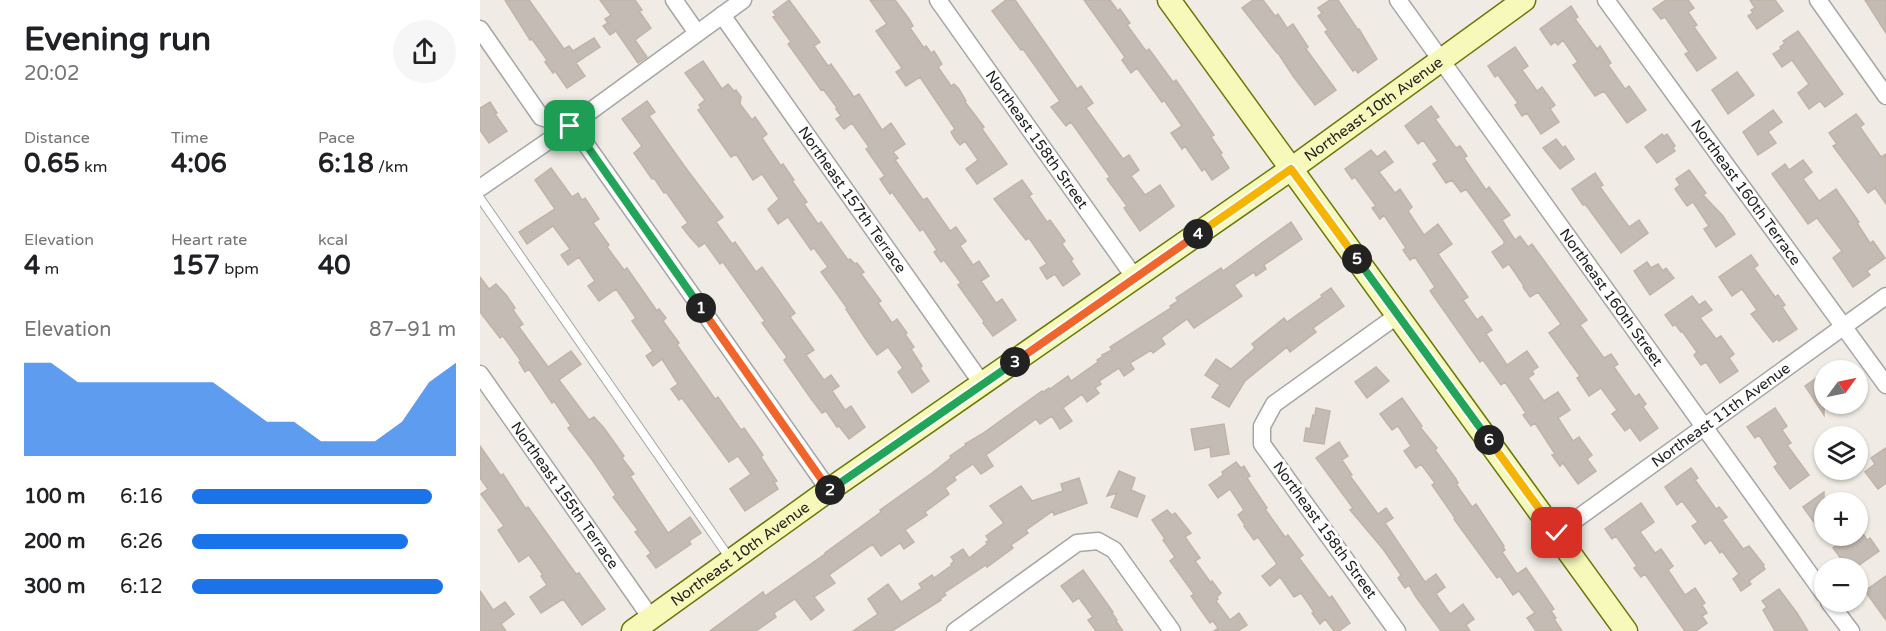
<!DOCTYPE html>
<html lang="en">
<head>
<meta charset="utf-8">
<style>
  body { margin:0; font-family:"Varela Round",sans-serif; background:#f6f6f6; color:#202124; height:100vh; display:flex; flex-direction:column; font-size:22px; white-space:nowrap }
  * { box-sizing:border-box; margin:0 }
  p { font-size:20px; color:#757577 }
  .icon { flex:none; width:33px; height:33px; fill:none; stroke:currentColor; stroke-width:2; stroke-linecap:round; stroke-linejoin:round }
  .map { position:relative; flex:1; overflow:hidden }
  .side { display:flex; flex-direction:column; background:#fff; width:480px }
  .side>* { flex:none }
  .needle { width:39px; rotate:57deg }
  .controls { position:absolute; left:1334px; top:360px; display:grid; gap:12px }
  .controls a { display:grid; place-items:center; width:54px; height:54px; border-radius:50%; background:#fff; box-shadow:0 2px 4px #0004; font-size:30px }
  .pin { position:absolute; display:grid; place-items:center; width:51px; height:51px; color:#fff; margin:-26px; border-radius:12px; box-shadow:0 3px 9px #0006 }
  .km { position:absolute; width:30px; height:30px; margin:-15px; border-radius:50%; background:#222; color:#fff; font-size:16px; line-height:30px; text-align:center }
  .round { display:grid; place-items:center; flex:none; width:63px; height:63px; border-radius:32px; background:#f6f6f6 }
  .headline { display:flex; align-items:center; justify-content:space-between; height:102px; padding:0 24px }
  h1 { font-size:33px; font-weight:700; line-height:45px }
  .figures { display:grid; grid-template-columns:repeat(3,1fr); gap:9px; height:102px; padding:6px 24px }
  .figures div { display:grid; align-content:center }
  .figures b { font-size:26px; font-weight:700 }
  .figures small { font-size:16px; font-weight:400 }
  .figures p { font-size:16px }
  .chart { height:168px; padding:12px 24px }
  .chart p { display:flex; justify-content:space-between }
  .chart svg { width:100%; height:108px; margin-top:6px; fill:#1a73e8; opacity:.7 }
  ul { padding:0 24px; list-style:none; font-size:20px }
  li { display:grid; grid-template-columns:96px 72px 1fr; align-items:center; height:45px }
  li i { height:15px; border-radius:8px; background:#1a73e8 }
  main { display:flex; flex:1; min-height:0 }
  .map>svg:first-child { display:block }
  .building { fill:#c4bcb4; stroke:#c1b3a7; stroke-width:1.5 }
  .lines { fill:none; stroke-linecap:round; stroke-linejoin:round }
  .lane-casing { stroke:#a6a6a6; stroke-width:10 }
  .street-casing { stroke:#a6a6a6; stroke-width:19 }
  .secondary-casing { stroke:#697705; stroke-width:25 }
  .lane { stroke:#fff; stroke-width:8 }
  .street { stroke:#fff; stroke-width:16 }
  .secondary { stroke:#f6f9b9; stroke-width:22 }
  .split-1-casing { stroke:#fff; stroke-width:12 }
  .split-2-casing { stroke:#fff; stroke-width:12 }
  .split-3-casing { stroke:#fff; stroke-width:12 }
  .split-4-casing { stroke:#fff; stroke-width:12 }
  .split-5-casing { stroke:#fff; stroke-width:12 }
  .split-6-casing { stroke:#fff; stroke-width:12 }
  .split-7-casing { stroke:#fff; stroke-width:12 }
  .split-1 { stroke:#22a559; stroke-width:8 }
  .split-2 { stroke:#f0652b; stroke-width:8 }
  .split-3 { stroke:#22a559; stroke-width:8 }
  .split-4 { stroke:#f0652b; stroke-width:8 }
  .split-5 { stroke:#f5b400; stroke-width:8 }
  .split-6 { stroke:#22a559; stroke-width:8 }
  .split-7 { stroke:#f5b400; stroke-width:8 }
  .labels { text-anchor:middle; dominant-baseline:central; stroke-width:6; stroke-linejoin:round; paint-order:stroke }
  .street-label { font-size:15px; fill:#1f1f1f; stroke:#fff }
</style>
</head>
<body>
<main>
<section class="side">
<div class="headline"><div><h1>Evening run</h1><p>20:02</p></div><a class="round"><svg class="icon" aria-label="share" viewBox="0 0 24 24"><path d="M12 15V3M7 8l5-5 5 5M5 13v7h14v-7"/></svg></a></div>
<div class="figures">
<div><p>Distance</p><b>0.65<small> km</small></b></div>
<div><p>Time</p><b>4:06</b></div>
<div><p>Pace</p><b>6:18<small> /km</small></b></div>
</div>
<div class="figures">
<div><p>Elevation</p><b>4<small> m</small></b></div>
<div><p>Heart rate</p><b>157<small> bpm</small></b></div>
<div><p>kcal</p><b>40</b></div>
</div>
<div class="chart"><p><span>Elevation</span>87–91 m</p>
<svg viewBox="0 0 160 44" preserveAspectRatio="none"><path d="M0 44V6L10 6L20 14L30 14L40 14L50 14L60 14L70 14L80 22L90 30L100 30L110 38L120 38L130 38L140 30L150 14L160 6V44z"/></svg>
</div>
<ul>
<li><b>100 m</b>6:16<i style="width:91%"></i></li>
<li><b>200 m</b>6:26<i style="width:82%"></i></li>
<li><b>300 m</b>6:12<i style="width:95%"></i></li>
</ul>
</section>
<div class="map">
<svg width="1406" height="631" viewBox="0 0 1406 631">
  <rect width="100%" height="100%" fill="#f0ece5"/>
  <path class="building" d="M25,0H49L84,49L89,46L93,51L114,38L120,47L96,63L105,76L87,88L75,71L73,73L65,62L67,60L52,39L50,40Z
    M120,0H155L162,10L159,11L171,28L155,40L167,57L158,63L136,31L130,35L123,26L128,23L125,19L131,15Z
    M309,0L340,42L334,46L348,66L351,64L374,97L379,94L402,130L411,123L425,144L413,152L418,158L415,160L443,200L447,198L470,231L476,227L486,241L480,246L493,265L499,261L509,276L501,281L516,303L522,299L536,320L513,336L503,323L504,321L478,285L481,283L464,260L461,262L454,252L457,250L443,229L440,231L412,192L410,194L400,179L405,176L386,149L389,147L372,123L364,129L356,119L361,116L356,109H358L343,89L341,90L308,44L311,42L293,17L296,16L293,12Z
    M390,0H415L429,19L433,26L430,28L444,48L446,46L451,53L454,51L462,64L458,67L471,86L474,84L479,89L486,101L485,102L504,127L502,129L527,164L497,184L486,169L498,160L485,141L480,145L475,139L471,132L475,129L440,77L426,86L416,72L422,68L396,31L407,24Z
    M526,0H535L597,89L601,86L613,103L606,108L643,159L649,155L659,170L651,176L665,195L680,185L694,206L660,231L644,208L647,206L627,179L630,177L591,122L586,126L571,107L580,101L543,49L541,50L512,11Z
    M604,0H630L638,11L640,9L650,23L647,25L666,51L669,49L693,82L696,80L734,135L731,137L742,153L740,154L749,168L732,180L725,169L722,171L705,146L702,149L691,133L702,126L684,100L682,102L657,68L651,73L642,60L645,57Z
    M773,0H783L795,16L798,14L807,28L813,24L828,47L826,49L856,90L835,105L813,76L798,53H797L762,8Z
    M850,0H858L878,30L879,29L897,59L878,73L875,69L873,71L850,39L845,32L848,30L838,16L842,13L838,8Z
    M1186,0H1208L1214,8L1208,12L1217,25L1214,27L1236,58L1217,71L1205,54L1209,52L1185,17L1181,19L1173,9Z
    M1270,0H1295L1303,11L1277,29L1268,16L1273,13L1271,10L1275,8Z
    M1385,0H1406V33Z
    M1091,6L1098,17L1095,19L1117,49L1120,46L1131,63L1128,65L1145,89L1149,86L1166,110L1147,123L1124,91L1115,96L1093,65L1098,62L1083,40L1078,45L1075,42L1071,45L1060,29Z
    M1318,31L1363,94L1345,107L1340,101L1329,109L1318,93L1329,84L1312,60L1302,67L1293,54L1301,49L1300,47L1305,43L1303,41Z
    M1035,47L1048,66L1042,70L1057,91L1062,87L1075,105L1070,109L1079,122L1061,134L1047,113L1042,116L1035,105L1038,103L1018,75L1015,77L1008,66Z
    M223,61L242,89L248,84L254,91L256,90L261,97L260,104L272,120L275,117L287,134L282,138L301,166L303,164L314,180L312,181L327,202L324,204L338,224L341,222L368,260L370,259L375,264L377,263L384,272L381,274L401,301L398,303L412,323L417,319L427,333L425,334L434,347L431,349L442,366L440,368L449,381L432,393L418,372L423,368L408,347L397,355L387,341L366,309L367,308L341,272L348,267L334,248L331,250L308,217L298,224L288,209L299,199L282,174L273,180L256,154L251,157L218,110L221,108L219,105L225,100L205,73Z
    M1257,72L1274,95L1248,114L1232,90Z
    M167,101L175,112L169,116L205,167L243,217L236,222L252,244L255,242L276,272L282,267L315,313L310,317L334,350L326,355L344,380L351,375L359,386L352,391L365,410L371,406L385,427L369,439L359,426L357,427L346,411L342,413L332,400L304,360L307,357L282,323L285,321L243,262L240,264L225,243L219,247L210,237L202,227L208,223L186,192L184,193L174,178L172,179L154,153L162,146L142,119Z
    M10,102L17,113L15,114L27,131L9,143L0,130V108Z
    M951,106L959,117L955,119L976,148L980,146L987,156L984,158L1006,190L1009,187L1030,215L1022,220L1035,240L1040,236L1048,247L1052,244L1107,320L1100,325L1113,343L1124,358L1131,354L1138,364L1134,367L1155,397L1159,394L1166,404L1163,407L1178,428L1160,441L1150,427L1145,431L1132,414L1137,410L1121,388L1109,396L1097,378L1100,376L1069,333L1081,324L1058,292L1050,297L1043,287L1044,286L1029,264L1023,268L1012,252L1024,244V241L986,189L981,192L972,180L966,183L953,164L958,161L943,140L938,144L925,126Z
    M1293,110L1302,122L1288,132L1296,143L1278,155L1263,132Z
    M1376,114L1384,124L1380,127L1401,157L1406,154V204L1395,188L1388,193L1353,146L1357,144L1349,133Z
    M1182,134L1184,136L1187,134L1195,146L1193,148L1195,151L1177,163L1165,147Z
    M1076,139L1083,148L1085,146L1094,159L1080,169L1063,148Z
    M891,150L897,157L905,151L913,162L899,172L915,193L920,189L932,207L928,211L944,235L958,224L972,244L958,254L988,297L983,300L997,320L1002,316L1012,330L1006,334L1027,365L1047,351L1058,367L1052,371L1054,374L1048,378L1064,401L1078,392L1090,410L1078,418L1093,441L1099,437L1112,455L1107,459L1116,471L1098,484L1083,463L1080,466L1072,455L1075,454L1055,423L1051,426L1043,415L1046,413L1025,382L1021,385L1003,360L1000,362L950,291L955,287L935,257L930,260L923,250L926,248L904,215L900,219L892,208L896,206L875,177L872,179L865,169Z
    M1323,160L1332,172L1323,179L1339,201L1356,189L1379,222L1377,223L1390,243L1393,241L1405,258L1387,271L1390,275L1373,287L1353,258L1362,251L1337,218L1328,224L1292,174L1305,164L1309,170Z
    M71,168L92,197L98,193L102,200L105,198L119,219L113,223L129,245L127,247L144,270L147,268L177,311L179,309L186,318L183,321L199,343L197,345L235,399L238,397L261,430L264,428L283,455L281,457L297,481L294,482L298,489L265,511L250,489L271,474L258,456L249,462L202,398L199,400L191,389L198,384L182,359L173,366L166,356L173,351L152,321L156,318L136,289L119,301L108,286L115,281L99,257L88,265L81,255L90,249L73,226L47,244L39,232L75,209L55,180Z
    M1209,170L1226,193L1223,195L1243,216L1255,234L1236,247L1224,229L1229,226L1213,202L1207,206L1195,189L1200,185L1196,179Z
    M1115,173L1123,185L1120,187L1149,227L1159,220L1168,233L1141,253L1111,212L1105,204L1103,205L1092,189Z
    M542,180L552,194L549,196L567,222L570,220L585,241L582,244L593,259L591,261L600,274L583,286L575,274L567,279L560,268L567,264L549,238L546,240L514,199Z
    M811,222L822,239L784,265L786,269L776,276L774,272L754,285L762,296L714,328L707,319L681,338L685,344L673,353L671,350L650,363L654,369L644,376L639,368L619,381L621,384L615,388L619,393L607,402L602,394L583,408L592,421L580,429L572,416L560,424L556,419L506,455L513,466L501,474L493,464L474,477L476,480L465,488L469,494L445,512L447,515L425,530L434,542L424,549L420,543L401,556L393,545L390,546L349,575L355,583L334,597L344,610L331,620L315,599L294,613L296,617L276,631H230L283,592L285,596L345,554V553L401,512L400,510L452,473L471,458L470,456L486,445L485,444L502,434L562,391L563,392L569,388L570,389L588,376L591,381L618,362L617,360L623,356L622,355L632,350L630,347L691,308L690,306L698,301L696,298L741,268L743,271Z
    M1271,255L1278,265L1274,268L1295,297L1298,295L1305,305L1302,307L1317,329L1299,341L1297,339L1293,342L1271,314L1277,310L1262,289L1252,296L1239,277Z
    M1167,262L1171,268L1178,264L1183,271L1186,268L1194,278L1170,295L1154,271Z
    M0,277L9,289L16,284L27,296L35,308L33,310L43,324L39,327L68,367L91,351L101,364L79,380L109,420L114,417L124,428L144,456L142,458L154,474L150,476L188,533L210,517L221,533L209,541L211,544L176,568L167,556L171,553L155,532L158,530L133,497L136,495L113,461L88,428L91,426L74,401L72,403L49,369L45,372L39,362L41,361L23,336L20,338L0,312Z
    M851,288L864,306L833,328L836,332L810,352L807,347L765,381L749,407L732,397L740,385L725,375L736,359L751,369L775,348L772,344L804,318L807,322L842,297L841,295Z
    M1212,296L1219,305L1225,301L1232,310L1220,318L1236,339L1241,336L1254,354L1249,358L1258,371L1240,383L1226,362L1221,365L1214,355L1217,352L1202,331L1201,332L1195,324L1193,326L1185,315Z
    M896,367L909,381L887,398L875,382Z
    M1344,373V415L1325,386Z
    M922,398L942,426L940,427L957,448L955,450L976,479L978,483L976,484L992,507L996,504L1024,546L1023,547L1025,550L1022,552L1037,574L1046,568L1074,609L1071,611L1076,618L1074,619L1082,631H1056L1047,618L1055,613L1039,591L1033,595L1020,576L1017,578L974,519L975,518L952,485L955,483L941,464L936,468L924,451L931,446L918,426L912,430L900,414Z
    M836,408L850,411L844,444L824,441L826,428L830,429L833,415H835Z
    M1295,408L1307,426L1302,430L1311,443L1307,445L1329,475L1310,489L1294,467L1298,464L1279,435L1275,438L1267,427Z
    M744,424L749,454L731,457L730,447L715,450L711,429Z
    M859,442L868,456L862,460L872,475L870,476L898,514L906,508L913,518L905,523L945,582L956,574L965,587L956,594L970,614L983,604L994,619L986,625L990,631H961L936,597L929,585L925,588L918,578L921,575L903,549L870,510L873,508L836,458Z
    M0,446L21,476L23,474L46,509L48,507L96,574L99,573L125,609L102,625L83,599L61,613L50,597L67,585L61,576L63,575L49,555L39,562L18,530L24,526L1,494L8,489L0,478Z
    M1406,448V483L1398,489L1385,472L1395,464L1391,458Z
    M756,462L761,468L764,466L770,476L767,478L787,508L785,509L805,537L808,535L823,555L819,558L849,598L852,596L870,623L859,631H854L845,619L840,624L832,613L834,612L821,593L814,597L800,577L790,586L782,576L797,564L778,537L774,540L764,526L765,525L758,515L764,510L750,489L738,498L729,485L743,475L742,472Z
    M1211,468L1218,478L1215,480L1236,509L1239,507L1247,517L1242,520L1263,549L1269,546L1284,565L1283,566L1285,569L1269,581L1271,584L1261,591L1253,579L1259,574L1242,551L1240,553L1231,540L1225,544L1212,526L1218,522L1202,501L1197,505L1185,487Z
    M639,471L655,478L651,490L665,496L657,517L631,507L637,493L627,496Z
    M599,478L607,503L574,515L573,511L546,530L548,533L531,545L533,548L507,567L506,565L464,593L466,595L460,599L461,600L412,631H373L398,614L388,599L408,584L421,602L442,588L439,584L452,575L454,578L472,565L471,564L474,561L471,557L483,549L489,558L507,544L506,542L509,540L506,536L524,523L510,506L541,486L552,501L583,491L581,484Z
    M1344,492V536L1323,507Z
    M1161,503L1174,522L1160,532L1175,553L1181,549L1193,566L1188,570L1205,595L1215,588L1225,603L1222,605L1227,613L1222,616L1227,623L1216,631H1205L1165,574L1161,577L1154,568L1157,566L1136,536L1132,539L1125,529Z
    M687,510L692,515L695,513L711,533L705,537L720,558L715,561L731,583L732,581L741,593L737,597L738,599L736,601L750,620L759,613L767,625L758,631H734L738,628L733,621L730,623L711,596L714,594L690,561L695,557L683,540L685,539L672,520Z
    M1380,529L1387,540L1390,538L1399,551L1375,568H1368L1353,548L1371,536H1377V531Z
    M603,570L633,612L632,613L637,620L636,621L643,631H616L608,620L613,617L599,598L593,602L581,586Z
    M1406,576V620L1385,591Z
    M1299,589L1317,613L1328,631H1295L1283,610L1287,607L1282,601Z
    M0,591L13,610L25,602L34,614L21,624L26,631H0Z"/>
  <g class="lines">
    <g class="lane-casing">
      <path id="lane" d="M0,198L251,560"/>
    </g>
    <g class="street-casing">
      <g id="street">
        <path d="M194,0L217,33"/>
        <path id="s1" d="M458,0L655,278"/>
        <path id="s2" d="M918,0L1344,594"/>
        <path id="s3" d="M1126,0L1406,385"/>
        <path d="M1338,0L1406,96"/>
        <path id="s4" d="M242,15L503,385"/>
        <path d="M0,29L61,117L90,126L105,143L349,490"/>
        <path d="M0,188L90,126L263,0"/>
        <path id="s5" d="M0,374L171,618"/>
        <path id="s6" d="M1077,533L1406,296"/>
        <path d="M1349,602L1371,631"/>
        <path d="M475,631L597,543L618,541L634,550L692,631"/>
        <path d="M917,631L782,444V426L794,404L918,315"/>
      </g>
    </g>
    <g class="secondary-casing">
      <g id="secondary">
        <path d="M689,0L1146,631"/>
        <path id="s7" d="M153,631L349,490L811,169L1044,0"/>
      </g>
    </g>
    <use href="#lane" class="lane"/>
    <use href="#street" class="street"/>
    <use href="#secondary" class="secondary"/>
  </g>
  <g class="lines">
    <g class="split-1-casing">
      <path id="split-1" d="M90,126L105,143L221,308"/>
    </g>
    <g class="split-2-casing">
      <path id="split-2" d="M221,308L349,490H350"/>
    </g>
    <g class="split-3-casing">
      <path id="split-3" d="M350,490L535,362"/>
    </g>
    <g class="split-4-casing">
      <path id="split-4" d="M535,362L718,234"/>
    </g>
    <g class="split-5-casing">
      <path id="split-5" d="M718,234L811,169L877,259"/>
    </g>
    <g class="split-6-casing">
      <path id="split-6" d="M877,259L1009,440"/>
    </g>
    <g class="split-7-casing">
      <path id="split-7" d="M1009,440L1077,533"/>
    </g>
    <use href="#split-1" class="split-1"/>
    <use href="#split-2" class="split-2"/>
    <use href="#split-3" class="split-3"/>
    <use href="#split-4" class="split-4"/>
    <use href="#split-5" class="split-5"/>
    <use href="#split-6" class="split-6"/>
    <use href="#split-7" class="split-7"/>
  </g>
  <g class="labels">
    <g class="street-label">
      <text stroke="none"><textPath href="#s7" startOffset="906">Northeast 10th Avenue</textPath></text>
      <text stroke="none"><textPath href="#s1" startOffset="171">Northeast 158th Street</textPath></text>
      <text stroke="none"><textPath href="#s3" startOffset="238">Northeast 160th Terrace</textPath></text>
      <text stroke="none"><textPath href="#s4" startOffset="226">Northeast 157th Terrace</textPath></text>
      <text stroke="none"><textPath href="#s2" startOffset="366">Northeast 160th Street</textPath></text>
      <text stroke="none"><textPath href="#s6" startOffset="202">Northeast 11th Avenue</textPath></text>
      <text stroke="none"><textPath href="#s5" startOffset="148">Northeast 155th Terrace</textPath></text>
      <text transform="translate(845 530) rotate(54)">Northeast 158th Street</text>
      <text stroke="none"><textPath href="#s7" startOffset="132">Northeast 10th Avenue</textPath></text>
    </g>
  </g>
</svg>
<div class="controls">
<a><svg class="needle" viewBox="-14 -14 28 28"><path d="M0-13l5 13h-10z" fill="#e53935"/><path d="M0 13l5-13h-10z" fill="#757577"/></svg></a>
<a><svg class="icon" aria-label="layers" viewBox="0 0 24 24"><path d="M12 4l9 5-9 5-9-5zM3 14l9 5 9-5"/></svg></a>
<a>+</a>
<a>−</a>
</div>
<div class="pin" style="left:90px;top:126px;background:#1e9e55"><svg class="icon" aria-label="arrive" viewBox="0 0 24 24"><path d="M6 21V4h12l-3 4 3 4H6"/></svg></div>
<div class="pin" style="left:1077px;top:533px;background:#d93025"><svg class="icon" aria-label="check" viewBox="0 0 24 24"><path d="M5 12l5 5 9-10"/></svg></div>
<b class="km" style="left:221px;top:308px">1</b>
<b class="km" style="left:350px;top:490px">2</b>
<b class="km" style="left:535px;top:362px">3</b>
<b class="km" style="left:718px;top:234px">4</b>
<b class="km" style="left:877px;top:259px">5</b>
<b class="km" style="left:1009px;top:440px">6</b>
</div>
</main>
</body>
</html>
